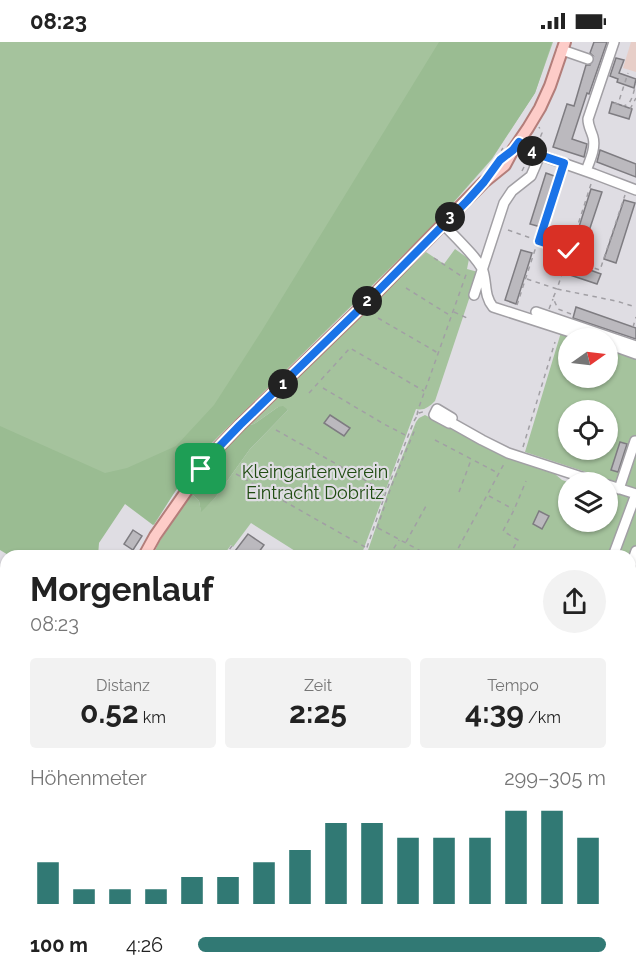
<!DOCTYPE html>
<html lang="de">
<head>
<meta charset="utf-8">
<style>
  body { margin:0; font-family:Raleway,sans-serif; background:#f2f2f2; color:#222; height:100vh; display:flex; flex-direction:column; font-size:22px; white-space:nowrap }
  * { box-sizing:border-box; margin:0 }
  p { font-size:20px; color:#767676 }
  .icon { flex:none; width:33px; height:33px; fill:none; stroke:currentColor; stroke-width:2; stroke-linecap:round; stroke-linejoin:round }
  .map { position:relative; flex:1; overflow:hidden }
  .drawer { position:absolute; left:0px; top:508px; width:636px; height:430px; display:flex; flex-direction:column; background:#fff; border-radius:18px 18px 0 0; box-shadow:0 2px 4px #0004 }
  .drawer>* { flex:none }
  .needle { width:39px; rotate:76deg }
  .fabs { position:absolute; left:558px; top:286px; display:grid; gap:12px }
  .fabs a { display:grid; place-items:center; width:60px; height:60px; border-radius:50%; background:#fff; box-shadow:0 2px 4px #0004; font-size:30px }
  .pin { position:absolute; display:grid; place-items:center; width:51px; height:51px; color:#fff; margin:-26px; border-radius:12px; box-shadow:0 3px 9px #0006 }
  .km { position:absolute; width:30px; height:30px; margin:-15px; border-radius:50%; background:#222; color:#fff; font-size:16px; line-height:30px; text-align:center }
  .round { display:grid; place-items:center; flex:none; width:63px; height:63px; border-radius:32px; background:#f2f2f2 }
  .headline { display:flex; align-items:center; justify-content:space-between; height:102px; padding:0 30px }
  h1 { font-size:33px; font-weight:700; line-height:45px }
  .figures { display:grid; grid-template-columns:repeat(3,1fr); gap:9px; height:102px; padding:6px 30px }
  .figures div { display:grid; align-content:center; border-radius:6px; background:#f2f2f2; text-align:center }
  .figures b { font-size:30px; font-weight:700 }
  .figures small { font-size:16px; font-weight:400 }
  .figures p { font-size:16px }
  .chart { height:168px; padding:12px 30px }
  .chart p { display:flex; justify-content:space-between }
  .chart svg { width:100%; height:108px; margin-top:6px; stroke:#317974; stroke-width:6 }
  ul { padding:0 30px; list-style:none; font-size:20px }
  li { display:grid; grid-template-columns:96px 72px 1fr; align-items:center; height:45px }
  li i { height:15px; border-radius:8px; background:#317974 }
  .status { display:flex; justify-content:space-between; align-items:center; height:42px; padding:0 30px; background:#fff; direction:ltr }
  .status svg { height:16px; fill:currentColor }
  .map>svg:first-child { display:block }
  .education { fill:#e7cec8 }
  .green { fill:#a5c39d; fill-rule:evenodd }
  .forest { fill:#9abc92 }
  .building { fill:#bbb9be; stroke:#7e7c81; stroke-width:1.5 }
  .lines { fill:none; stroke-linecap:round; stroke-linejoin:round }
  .minor-tunnel { stroke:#bbb9bf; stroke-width:9; stroke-dasharray:9 4.5; stroke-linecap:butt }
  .minor-casing { stroke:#a19fa4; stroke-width:12 }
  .major-casing { stroke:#b37e7a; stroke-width:14 }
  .path { stroke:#a19fa4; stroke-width:1.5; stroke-dasharray:4.5 4.5; stroke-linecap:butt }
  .minor { stroke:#fff; stroke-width:9 }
  .major { stroke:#fdccc8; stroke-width:10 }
  .tram { stroke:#4c4b4e; stroke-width:1.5 }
  .route-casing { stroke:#fff; stroke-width:12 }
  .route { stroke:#1a73e8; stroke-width:8 }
  .labels { text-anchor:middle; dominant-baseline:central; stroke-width:4.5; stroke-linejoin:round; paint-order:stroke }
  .park-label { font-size:18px; fill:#204c12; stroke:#dfdde3 }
</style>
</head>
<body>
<div class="status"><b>08:23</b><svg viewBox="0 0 49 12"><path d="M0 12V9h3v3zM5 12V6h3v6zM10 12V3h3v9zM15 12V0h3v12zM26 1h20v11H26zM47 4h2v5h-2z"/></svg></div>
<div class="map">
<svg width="636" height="938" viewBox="0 0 636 938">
  <rect width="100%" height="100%" fill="#dfdde3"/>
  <path class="education" d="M631,0H636V30L623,26Z"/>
  <path class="green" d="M0,0H553L535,51L492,117L432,185L206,407L174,451L154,483L126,460L0,504Z
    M455,207L469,217L467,227L478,230L435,359C429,365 424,369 416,367L361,514H303L251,481L233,505L231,503L223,514H153L158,502L191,451L199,459L201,469L215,456L250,407L288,368L278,365L254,382L248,383L426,210L444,222Z
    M562,287L594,297H568V336H608V301L636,310V782L631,783L630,514H366L388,450L416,380L419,376L425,373L507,416L555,432L562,438L571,441H568V480H608L607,437L525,410ZM568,369H608V408H568Z
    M0,547L6,552V629L0,627Z"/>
  <path class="forest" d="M439,0H552L535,51L492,116L432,184L206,406L174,451L153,483L125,462L99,501L98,514H10L0,508V384L105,431L127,426L176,404L214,363L261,290Z
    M283,364L288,368L250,407L215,456L201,470L199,459L191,451L220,413L248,383L254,382L278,365Z"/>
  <path class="building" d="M594,0H607L589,52L587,51L572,97L587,102L584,115L553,105L567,62L574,64L586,23H590L594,20V15L590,11Z
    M616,16L624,18L619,31L636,37L634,46L617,40L618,37L610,34Z
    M612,60L632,67L629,77L609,71Z
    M600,108L636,122V135L597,120Z
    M546,131L557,135L541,185L530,182Z
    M591,147L602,150L582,210L572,207Z
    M624,158L635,161L616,221L604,217Z
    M521,208L532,211L516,262L505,258Z
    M568,220L601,232L597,242L564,231Z
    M576,265L636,286V297L573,276Z
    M330,373L350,386L344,394L324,381Z
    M620,400L627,402L618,430L611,428Z
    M539,469L549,474L542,487L533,482Z
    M133,488L142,494L133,508L124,502Z
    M248,492L264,503L256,514H243L235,509Z
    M630,908L636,917V938H633L630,933Z"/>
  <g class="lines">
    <path class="minor-tunnel" d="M588,17L603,22"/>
    <g class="minor-casing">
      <path id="minor" d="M562,8L588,17
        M519,100L540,113L594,132L636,148
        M586,129C590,118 596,106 593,95C591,88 588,84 588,77L614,0
        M443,182C453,193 479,217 483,229C487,242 484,254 493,265L592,297
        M474,253L504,161L512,149L531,134L540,113
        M536,270L636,304
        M608,302L636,312
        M450,380L452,376L437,367L434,373L449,381L450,380L482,398L508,411L600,441
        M608,443L636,452
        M619,447L635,399H636
        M613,514L636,452
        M631,523L636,509
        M630,789L636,787
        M630,800L636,798
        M480,933L483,938
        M48,938L52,933
        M97,938L101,933
        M166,938V933
        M269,938L270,933
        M445,938L446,933
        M458,938L459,933"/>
    </g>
    <g class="major-casing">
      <path id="major" d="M144,514L155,494L213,411L240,383L372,255L484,140L505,123L513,108L528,86L540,66L550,44L565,0
        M0,701L6,694"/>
    </g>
    <path class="path" d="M614,61L618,62L628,31
      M622,64C632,64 633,51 636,42
      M630,67L636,56
      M537,103L542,91L539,85
      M498,116L497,115L503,106
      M522,129L528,117
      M591,142L567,217L600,228L625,153
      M508,188L568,209
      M434,216L464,236
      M527,237L557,247L567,217
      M406,246L451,274
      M517,263L560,131
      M549,267L553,257
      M454,270L467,276
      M571,272L558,267L553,256L557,247L616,259L636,265
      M378,276L438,311
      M633,285L636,275
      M323,346L384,382L407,394
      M309,351L350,306L424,349
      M417,373L418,368L467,230
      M276,388L386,450
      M435,398L498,431
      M523,405L555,300
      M236,432L365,505
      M459,450L471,418
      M489,454L513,467
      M377,486L391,445L416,385
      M378,486L430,514
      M406,500L426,464
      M224,514L232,504
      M364,514L386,450L414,379L419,371L426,369
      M389,514L399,498
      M454,514L505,420
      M509,514L518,498L503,489L514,468L526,439
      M630,599L636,588
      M0,602L6,607
      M630,624L636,627
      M0,625H6
      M630,649L636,652
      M630,698L636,701
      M630,730L636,731
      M630,766L633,768
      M0,801L6,804
      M630,821L636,836
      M174,934L181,938"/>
    <use href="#minor" class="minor"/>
    <use href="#major" class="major"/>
    <path class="tram" d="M630,795L636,793
      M453,938L455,933"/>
  </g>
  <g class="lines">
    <g class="route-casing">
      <path id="route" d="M201,427L213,411L240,383L372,255L467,159L484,140L500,118L513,108L519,100L540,113L564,121L539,199L569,209"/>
    </g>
    <use href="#route" class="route"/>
  </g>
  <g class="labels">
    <g class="park-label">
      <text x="315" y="429">Kleingartenverein<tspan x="315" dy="21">Eintracht Dobritz</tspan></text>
    </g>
  </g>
</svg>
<div class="fabs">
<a><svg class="needle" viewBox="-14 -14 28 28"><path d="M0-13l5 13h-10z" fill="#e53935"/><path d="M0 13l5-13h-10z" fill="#767676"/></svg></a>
<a><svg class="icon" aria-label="locate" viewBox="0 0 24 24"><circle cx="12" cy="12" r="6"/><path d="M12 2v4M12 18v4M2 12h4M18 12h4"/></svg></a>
<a><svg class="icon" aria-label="layers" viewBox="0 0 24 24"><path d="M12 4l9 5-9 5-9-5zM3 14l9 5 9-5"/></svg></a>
</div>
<div class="pin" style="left:201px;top:427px;background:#1e9e55"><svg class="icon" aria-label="arrive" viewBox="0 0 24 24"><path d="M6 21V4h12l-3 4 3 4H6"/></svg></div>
<div class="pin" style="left:569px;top:209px;background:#d93025"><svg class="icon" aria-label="check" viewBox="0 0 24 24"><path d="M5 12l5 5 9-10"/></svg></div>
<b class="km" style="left:283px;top:342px">1</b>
<b class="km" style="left:367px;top:259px">2</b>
<b class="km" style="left:450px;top:175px">3</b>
<b class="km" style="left:532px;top:109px">4</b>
<section class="drawer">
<div class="headline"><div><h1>Morgenlauf</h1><p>08:23</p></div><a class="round"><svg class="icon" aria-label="share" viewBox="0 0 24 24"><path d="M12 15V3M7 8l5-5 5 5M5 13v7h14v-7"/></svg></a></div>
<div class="figures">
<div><p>Distanz</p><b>0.52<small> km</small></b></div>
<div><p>Zeit</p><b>2:25</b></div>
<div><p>Tempo</p><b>4:39<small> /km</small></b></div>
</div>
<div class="chart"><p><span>Höhenmeter</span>299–305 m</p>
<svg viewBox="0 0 160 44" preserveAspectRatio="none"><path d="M5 44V27M15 44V38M25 44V38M35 44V38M45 44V33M55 44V33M65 44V27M75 44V22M85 44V11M95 44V11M105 44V17M115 44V17M125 44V17M135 44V6M145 44V6M155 44V17"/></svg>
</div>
<ul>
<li><b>100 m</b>4:26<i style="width:100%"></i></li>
</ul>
</section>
</div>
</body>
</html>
